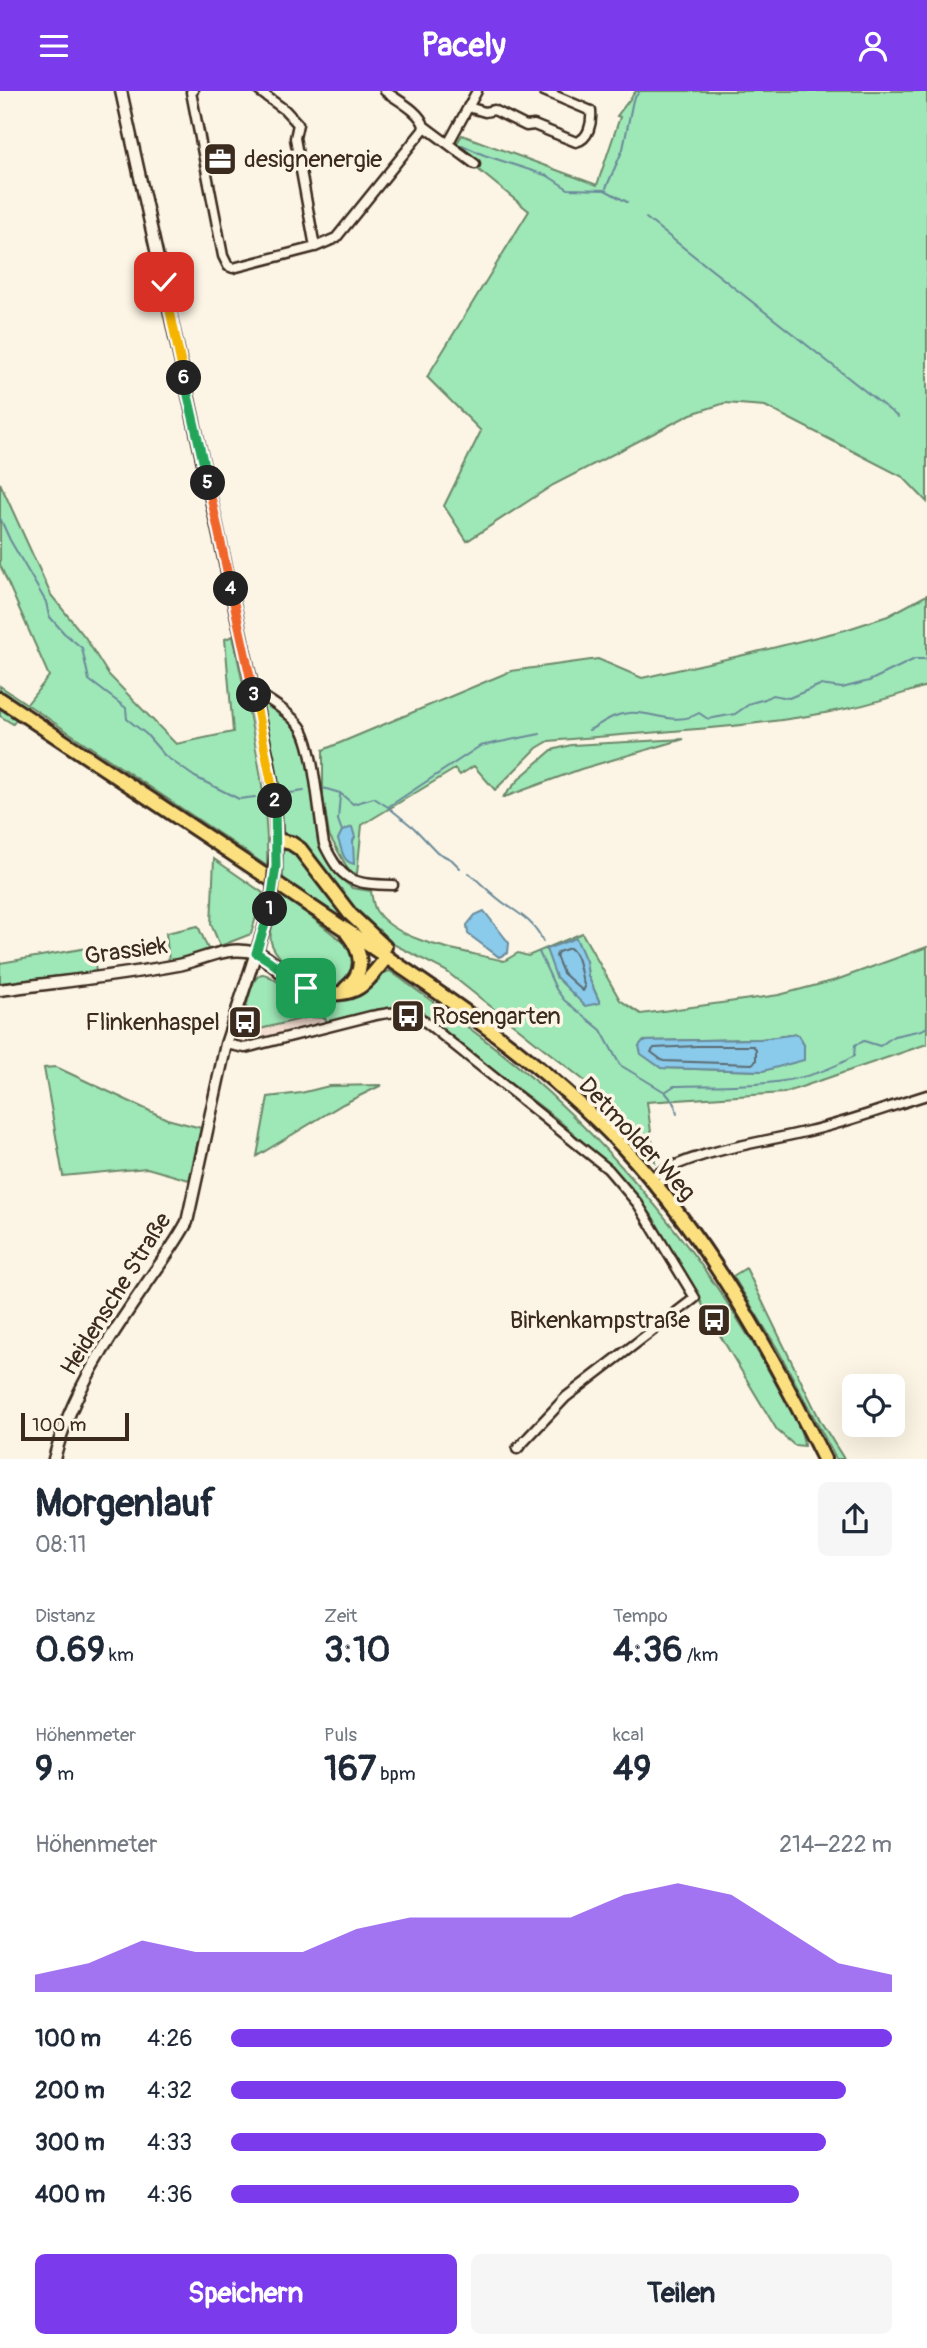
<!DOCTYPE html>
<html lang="de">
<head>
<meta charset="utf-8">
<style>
  body { margin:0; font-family:Pangolin,sans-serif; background:#f6f6f7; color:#1f2937; height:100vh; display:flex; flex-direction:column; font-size:26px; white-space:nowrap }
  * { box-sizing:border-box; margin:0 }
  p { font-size:23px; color:#747a83 }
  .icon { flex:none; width:38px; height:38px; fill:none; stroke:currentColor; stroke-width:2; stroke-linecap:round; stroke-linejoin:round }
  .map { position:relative; height:1368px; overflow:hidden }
  .drawer { display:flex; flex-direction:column; background:#fff; flex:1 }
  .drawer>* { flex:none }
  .tools { position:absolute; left:842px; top:1283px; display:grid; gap:14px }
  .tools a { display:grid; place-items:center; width:63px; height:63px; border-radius:10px; background:#fff; box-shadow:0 7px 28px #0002; font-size:35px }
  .scale { position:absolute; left:21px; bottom:18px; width:108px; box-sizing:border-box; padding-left:7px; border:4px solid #3b2a1e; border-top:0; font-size:19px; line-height:24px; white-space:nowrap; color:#3b2a1e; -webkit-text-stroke:5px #fcf5e5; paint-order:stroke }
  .pin { position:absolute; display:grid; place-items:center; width:60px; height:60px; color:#fff; margin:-30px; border-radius:14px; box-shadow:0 4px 10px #0006 }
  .km { position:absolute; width:35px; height:35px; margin:-18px; border-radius:50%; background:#222; color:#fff; font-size:19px; line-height:35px; text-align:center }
  .round { display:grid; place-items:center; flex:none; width:74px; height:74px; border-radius:10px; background:#f6f6f7 }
  .head { display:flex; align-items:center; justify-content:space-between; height:119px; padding:0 35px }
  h1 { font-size:38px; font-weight:700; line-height:52px }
  .figures { display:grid; grid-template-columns:repeat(3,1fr); gap:10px; height:119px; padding:7px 35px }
  .figures div { display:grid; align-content:center }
  .figures b { font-size:35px; font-weight:700 }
  .figures small { font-size:19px; font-weight:400 }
  .figures p { font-size:19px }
  .chart { height:196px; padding:14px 35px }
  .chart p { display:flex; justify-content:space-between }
  .chart svg { width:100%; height:126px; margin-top:7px; fill:#7c3aed; opacity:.7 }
  .action { display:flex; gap:14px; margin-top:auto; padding:14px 35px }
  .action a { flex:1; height:80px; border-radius:10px; background:#7c3aed; color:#fff; font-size:28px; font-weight:700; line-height:80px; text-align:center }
  .action a+a { background:#f6f6f7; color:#1f2937 }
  ul { padding:0 35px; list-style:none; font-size:23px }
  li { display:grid; grid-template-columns:112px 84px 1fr; align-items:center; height:52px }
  li i { height:18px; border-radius:9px; background:#7c3aed }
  header { display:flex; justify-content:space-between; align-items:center; height:91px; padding:0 35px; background:#7c3aed; color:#fff; font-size:32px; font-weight:700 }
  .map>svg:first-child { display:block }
  .built { fill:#f4ded1 }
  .green { fill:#9ee7b6; stroke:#6c886a; stroke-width:2; fill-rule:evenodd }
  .water { fill:#8acaeb; stroke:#6a8a99; stroke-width:2 }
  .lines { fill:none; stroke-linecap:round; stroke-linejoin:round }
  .shore { stroke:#5b6a70; stroke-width:2 }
  .stream { stroke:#6a8a99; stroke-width:2 }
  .minor-casing { stroke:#3b2a1e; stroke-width:13 }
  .tertiary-casing { stroke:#3b2a1e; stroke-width:15 }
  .primary-casing { stroke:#3b2a1e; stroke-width:18 }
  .minor { stroke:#fcf5e5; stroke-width:8 }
  .tertiary { stroke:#fcf5e5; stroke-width:10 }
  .primary { stroke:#fce080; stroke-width:12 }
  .tertiary-bridge-casing { stroke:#3b2a1e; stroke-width:15; stroke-linecap:butt }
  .tertiary-bridge { stroke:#fcf5e5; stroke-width:10 }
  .split-1-casing { stroke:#fff; stroke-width:14 }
  .split-2-casing { stroke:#fff; stroke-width:14 }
  .split-3-casing { stroke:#fff; stroke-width:14 }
  .split-4-casing { stroke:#fff; stroke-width:14 }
  .split-5-casing { stroke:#fff; stroke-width:14 }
  .split-6-casing { stroke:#fff; stroke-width:14 }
  .split-7-casing { stroke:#fff; stroke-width:14 }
  .split-1 { stroke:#22a559; stroke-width:9 }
  .split-2 { stroke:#22a559; stroke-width:9 }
  .split-3 { stroke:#f5b400; stroke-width:9 }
  .split-4 { stroke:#f0652b; stroke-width:9 }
  .split-5 { stroke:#f0652b; stroke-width:9 }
  .split-6 { stroke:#22a559; stroke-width:9 }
  .split-7 { stroke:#f5b400; stroke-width:9 }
  .labels { text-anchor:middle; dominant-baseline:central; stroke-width:7; stroke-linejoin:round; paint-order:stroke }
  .poi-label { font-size:24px; fill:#3b2a1e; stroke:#fcf5e5; text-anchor:start }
  .street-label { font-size:24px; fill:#3b2a1e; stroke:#fcf5e5 }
</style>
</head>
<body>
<header><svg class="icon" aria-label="menu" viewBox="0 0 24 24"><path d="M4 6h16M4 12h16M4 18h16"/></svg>Pacely<svg class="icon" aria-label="person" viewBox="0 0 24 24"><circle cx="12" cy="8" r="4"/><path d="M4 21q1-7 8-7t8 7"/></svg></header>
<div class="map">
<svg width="927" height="1368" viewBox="0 0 927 1368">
  <rect width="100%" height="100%" fill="#fcf5e5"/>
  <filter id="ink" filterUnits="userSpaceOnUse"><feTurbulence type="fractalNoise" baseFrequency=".0143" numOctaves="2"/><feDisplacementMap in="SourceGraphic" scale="14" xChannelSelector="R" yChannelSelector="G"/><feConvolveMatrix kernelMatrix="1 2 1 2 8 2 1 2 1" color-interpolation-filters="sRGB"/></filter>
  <g filter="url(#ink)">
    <path class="built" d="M309,926L326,927L327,931L268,948L256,939Z"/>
    <path class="green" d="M636,0H927V411L903,386L765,315L725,312L691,323L553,394L467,450L444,415L481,340L427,286L529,120L453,58L462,44L597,94L620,26L617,25Z
      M0,392L51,504L85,546L108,583L176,653L233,641L225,548L233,545C247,616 270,703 267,775L28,614L13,633L0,625V595L27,613L49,585L0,474Z
      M927,504V595C900,603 873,613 845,618C747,639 647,640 549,650L537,657L495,699L474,675L460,684L455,678L362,734L357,783L349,780L329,744L323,706V659L511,580L598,568L642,587L748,563L845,539L888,525Z
      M265,612L285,625L296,639L306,660L320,758L336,783L352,797L371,800C372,806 373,816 377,821C400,853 466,860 504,870L518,862L528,865L582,842L620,909L641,923L779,904L836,889L927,856V953L784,1002L647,1011L655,1071L620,1025L586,991L446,880L391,852L379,844L353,822L288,747L281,739L279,699L263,616ZM547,858L586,870L588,885L600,912ZM797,943L804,954L763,980L661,977L639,955L643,950L761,948Z
      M684,648L581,678L502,707L522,685L552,659L571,654Z
      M287,758L297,761L359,838L358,840L283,789V760Z
      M214,768L263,802L251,843L220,855L211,833Z
      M282,803L347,854C359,872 352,897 327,897C310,897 296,885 286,873C280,866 273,860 271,851C268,836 280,818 282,803Z
      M198,835L209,860L169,871L166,842Z
      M93,856L96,881L0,892V872Z
      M390,880C444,919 500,957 549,1002C635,1082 708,1173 766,1275C776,1294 804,1336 804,1355L794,1354L777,1339L718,1241L651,1123L630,1096L606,1071L557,1028L415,919C385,914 356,923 327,931L325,927L309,926L256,939L246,916C249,908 252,885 262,883C270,881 298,911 318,911C329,911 345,909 355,904C368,899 375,883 390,880Z
      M56,976L167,1028L201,1037L189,1089L147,1077L63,1085L44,977Z
      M382,994L343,1013L257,1065L268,1006L301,1002L329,995Z
      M746,1177L821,1331L844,1368H836L777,1257L733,1185Z"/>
    <path class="water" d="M352,736L355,746L353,750L354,773C342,771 342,758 338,748L342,740Z
      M484,820L509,852L508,862L499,866L468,843L467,834L475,824Z
      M576,847L586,870L588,885L600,912L585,915L556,886L546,858Z
      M797,943L804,954V969L763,980L661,977L641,963L639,955L643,950L761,948Z"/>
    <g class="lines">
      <path class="shore" d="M570,857C581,866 579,883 585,896L583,900L563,882L556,865L558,861Z
        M697,955H753L756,958V970L752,973L663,970L651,961L654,957Z"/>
      <path class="stream" d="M462,54L484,64L548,85L568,98L605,99L627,111
        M606,97L623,58L633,9L640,0
        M646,127L898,326
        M0,427L10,449L46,511L49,525L64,542L82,557L89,589L126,617L127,628L146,643L165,665L195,686L239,708L255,706
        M589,639C603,632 612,623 629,622C654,620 676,636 699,622L708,628L735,623L751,612L765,608L772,604L789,607L820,594L842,597L869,590L915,568H927
        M323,697L340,702L353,713L374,707L388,716L414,737L437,761L452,769L460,777
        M290,702L304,700
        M340,704L338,729L342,740
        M388,716L480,655L540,643
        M469,782C482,793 494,806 508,815C522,824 537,834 543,851
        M539,861L556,898L564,909L601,939L620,974L665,1001L674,995C739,993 797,999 854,965L855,954L864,950L880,955L894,945L922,939L927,936
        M665,1001L675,1013L677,1023"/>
      <g class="minor-casing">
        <path id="minor" d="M193,0L191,1L223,165L228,175L233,177L315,156L336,147L423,39L424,35
          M259,0L285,19L298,33L295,47L315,156
          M385,0C397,9 420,20 424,35L475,73
          M468,16L485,21L494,19L526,35L534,34L576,51C589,48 592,32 591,20L544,0
          M448,53L477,0
          M255,605L261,604C275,613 289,622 300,635C314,653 319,727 324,753C342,791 353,793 393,794
          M226,953L245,957L371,925C388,922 402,918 418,925L608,1078L638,1113L695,1207L566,1306L517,1358
          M650,1087C696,1059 756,1053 809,1040C849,1031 888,1016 927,1004
          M657,1095L670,1082L673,1075"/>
      </g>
      <g class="tertiary-casing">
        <path id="tertiary" d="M121,0L268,667L275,709L277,756
          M0,899C59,891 119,885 178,874C206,868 226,854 256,862
          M54,1368C71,1302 111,1244 149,1189C162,1170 176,1152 187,1131L226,953L271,816"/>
      </g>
      <g class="primary-casing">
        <path id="primary" d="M0,608C111,682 223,756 334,831C436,899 539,966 623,1056C708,1148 769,1257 824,1368
          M277,749L291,752L300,758L350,823L385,856
          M256,862C272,869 282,882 296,892C312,903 338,906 356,898C368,892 378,876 387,866
          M345,898C366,881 363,862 347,842"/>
      </g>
      <use href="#minor" class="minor"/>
      <use href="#tertiary" class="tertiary"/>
      <use href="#primary" class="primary"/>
      <g class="tertiary-bridge-casing">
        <path id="tertiary-bridge" d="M271,816L276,759"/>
      </g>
      <use href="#tertiary-bridge" class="tertiary-bridge"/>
    </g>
  </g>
  <g class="lines" filter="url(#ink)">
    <g class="split-1-casing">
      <path id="split-1" d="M270,818L256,862C276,871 288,888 306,897"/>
    </g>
    <g class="split-2-casing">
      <path id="split-2" d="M270,818L276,775L275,710"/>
    </g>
    <g class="split-3-casing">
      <path id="split-3" d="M254,604L275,710"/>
    </g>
    <g class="split-4-casing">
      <path id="split-4" d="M231,498L254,604"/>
    </g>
    <g class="split-5-casing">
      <path id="split-5" d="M208,392L231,498"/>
    </g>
    <g class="split-6-casing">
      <path id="split-6" d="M184,287L208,392"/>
    </g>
    <g class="split-7-casing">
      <path id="split-7" d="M164,191L184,287"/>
    </g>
    <use href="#split-1" class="split-1"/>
    <use href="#split-2" class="split-2"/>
    <use href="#split-3" class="split-3"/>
    <use href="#split-4" class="split-4"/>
    <use href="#split-5" class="split-5"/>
    <use href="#split-6" class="split-6"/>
    <use href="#split-7" class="split-7"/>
  </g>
  <defs>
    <g id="office-square" transform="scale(1.75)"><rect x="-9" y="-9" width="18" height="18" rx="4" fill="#3b2a1e" stroke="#fcf5e5"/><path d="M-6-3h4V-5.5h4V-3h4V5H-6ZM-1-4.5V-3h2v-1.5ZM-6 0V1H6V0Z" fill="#fff"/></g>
    <g id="bus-square" transform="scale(1.75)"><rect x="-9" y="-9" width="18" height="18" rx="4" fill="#3b2a1e" stroke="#fcf5e5"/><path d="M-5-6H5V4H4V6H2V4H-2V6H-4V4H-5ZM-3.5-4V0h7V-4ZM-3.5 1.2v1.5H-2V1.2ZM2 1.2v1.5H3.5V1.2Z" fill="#fff"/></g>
  </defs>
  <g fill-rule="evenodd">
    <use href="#office-square" x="220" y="68"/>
    <use href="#bus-square" x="408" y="925"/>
    <use href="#bus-square" x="245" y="931"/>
    <use href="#bus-square" x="714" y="1229"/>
  </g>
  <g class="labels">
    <g class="poi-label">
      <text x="244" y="68">designenergie</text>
      <text x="432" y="925">Rosengarten</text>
      <text x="220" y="931" text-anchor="end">Flinkenhaspel</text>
      <text x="690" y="1229" text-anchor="end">Birkenkampstraße</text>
    </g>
    <g class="street-label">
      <text transform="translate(126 860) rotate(-8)">Grassiek</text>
      <text transform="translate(637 1048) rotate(47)">Detmolder Weg</text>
      <text transform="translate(116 1203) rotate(-58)">Heidensche Straße</text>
    </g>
  </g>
</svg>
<div class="tools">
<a><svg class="icon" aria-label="locate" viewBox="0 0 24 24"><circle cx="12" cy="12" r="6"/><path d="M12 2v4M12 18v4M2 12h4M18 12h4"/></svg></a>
</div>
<div class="scale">100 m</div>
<div class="pin" style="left:306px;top:897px;background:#1e9e55"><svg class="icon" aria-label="arrive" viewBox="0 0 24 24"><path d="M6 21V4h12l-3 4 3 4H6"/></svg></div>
<div class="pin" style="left:164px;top:191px;background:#d93025"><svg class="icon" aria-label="check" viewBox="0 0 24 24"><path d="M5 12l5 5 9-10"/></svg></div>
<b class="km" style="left:270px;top:818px">1</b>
<b class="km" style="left:275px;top:710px">2</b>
<b class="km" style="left:254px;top:604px">3</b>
<b class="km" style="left:231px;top:498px">4</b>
<b class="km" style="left:208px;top:392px">5</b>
<b class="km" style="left:184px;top:287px">6</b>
</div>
<section class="drawer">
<div class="head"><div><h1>Morgenlauf</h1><p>08:11</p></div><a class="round"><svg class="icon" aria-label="share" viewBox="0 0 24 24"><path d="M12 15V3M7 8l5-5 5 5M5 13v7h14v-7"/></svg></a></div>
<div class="figures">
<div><p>Distanz</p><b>0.69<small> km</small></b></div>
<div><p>Zeit</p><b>3:10</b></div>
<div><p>Tempo</p><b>4:36<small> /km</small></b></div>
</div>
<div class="figures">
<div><p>Höhenmeter</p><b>9<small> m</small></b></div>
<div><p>Puls</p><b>167<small> bpm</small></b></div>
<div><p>kcal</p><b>49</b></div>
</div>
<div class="chart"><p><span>Höhenmeter</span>214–222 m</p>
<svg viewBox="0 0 160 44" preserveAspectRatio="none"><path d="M0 44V38L10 34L20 26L30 30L40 30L50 30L60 22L70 18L80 18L90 18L100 18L110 10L120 6L130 10L140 22L150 34L160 38V44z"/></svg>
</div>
<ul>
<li><b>100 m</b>4:26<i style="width:100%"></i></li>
<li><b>200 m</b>4:32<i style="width:93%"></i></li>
<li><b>300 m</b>4:33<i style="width:90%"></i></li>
<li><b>400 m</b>4:36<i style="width:86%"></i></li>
</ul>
<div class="action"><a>Speichern</a><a>Teilen</a></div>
</section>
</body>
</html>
